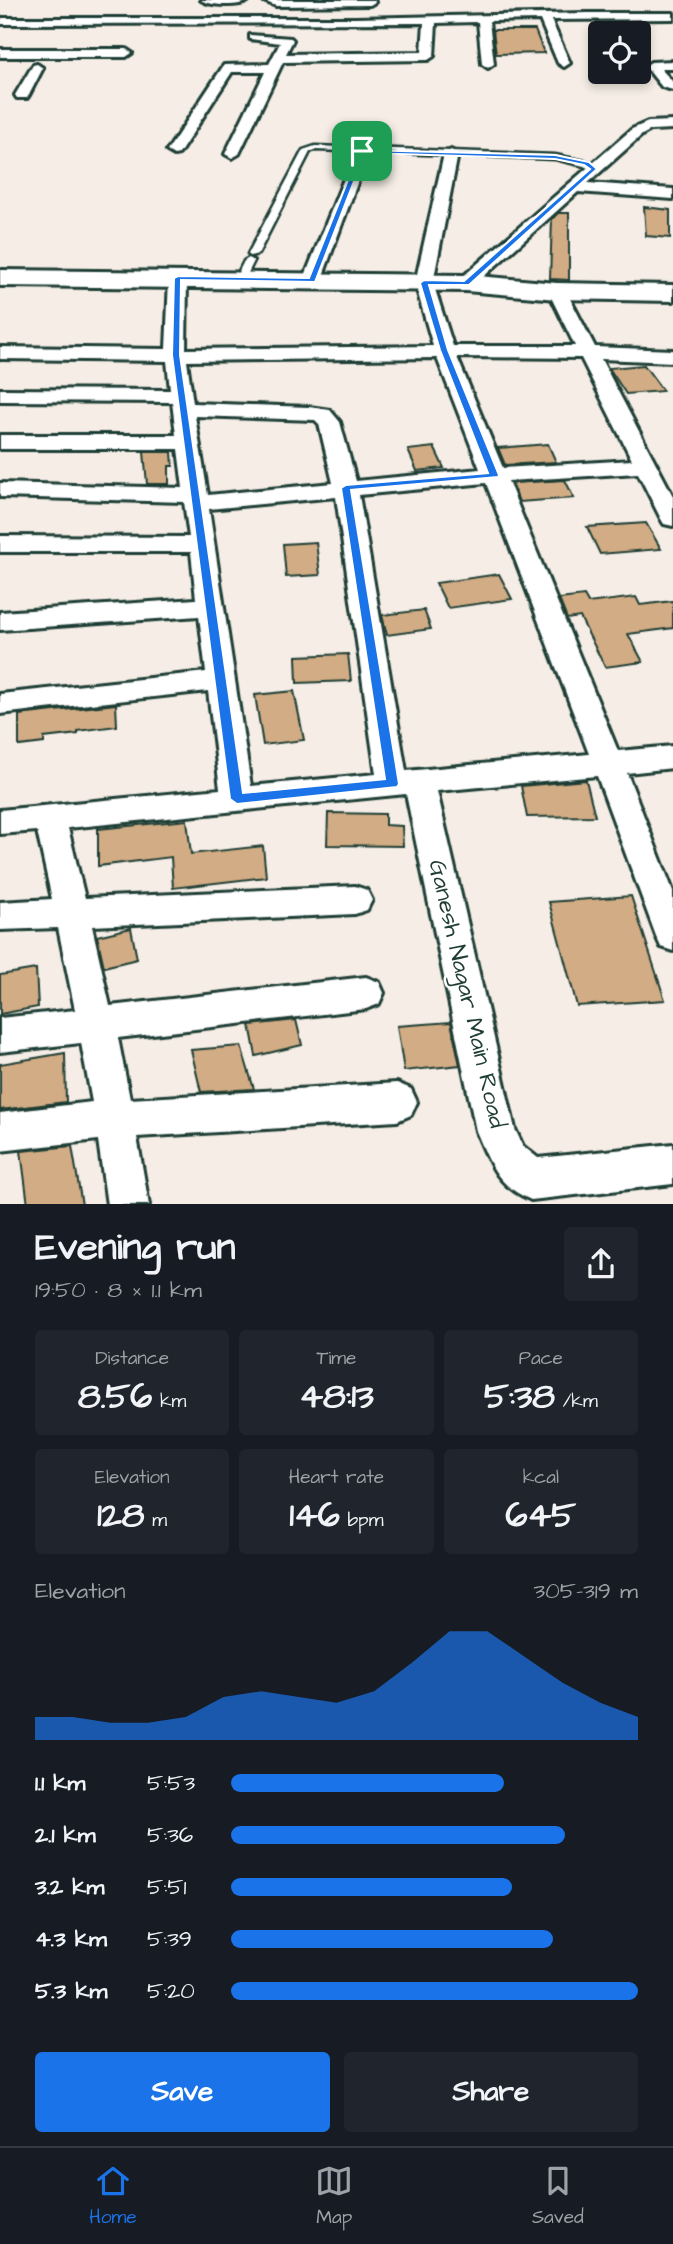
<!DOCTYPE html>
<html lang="en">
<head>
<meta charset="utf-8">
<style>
  body { margin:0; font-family:"Architects Daughter",sans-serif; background:#20242c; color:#f1f3f6; height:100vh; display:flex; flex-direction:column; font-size:26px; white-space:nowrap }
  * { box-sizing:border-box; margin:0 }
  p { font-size:23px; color:#9ea1a6 }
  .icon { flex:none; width:38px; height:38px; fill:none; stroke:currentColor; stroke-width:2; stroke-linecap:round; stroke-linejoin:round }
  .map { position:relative; height:1204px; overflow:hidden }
  .details { display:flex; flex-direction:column; background:#171b24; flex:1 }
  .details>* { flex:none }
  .fabs { position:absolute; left:588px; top:21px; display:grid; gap:14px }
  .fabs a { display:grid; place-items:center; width:63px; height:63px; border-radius:7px; background:#171b24; box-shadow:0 4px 10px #0003; font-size:35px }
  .pin { position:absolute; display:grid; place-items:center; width:60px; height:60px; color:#fff; margin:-30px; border-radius:14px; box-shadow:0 4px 10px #0006 }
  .round { display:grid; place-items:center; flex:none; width:74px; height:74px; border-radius:7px; background:#20242c }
  .overview { display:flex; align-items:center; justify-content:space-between; height:119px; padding:0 35px }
  h1 { font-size:38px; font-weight:700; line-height:52px }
  .metrics { display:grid; grid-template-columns:repeat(3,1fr); gap:10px; height:119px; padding:7px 35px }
  .metrics div { display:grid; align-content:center; border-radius:7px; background:#20242c; text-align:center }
  .metrics b { font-size:35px; font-weight:700 }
  .metrics small { font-size:19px; font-weight:400 }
  .metrics p { font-size:19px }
  .chart { height:196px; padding:14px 35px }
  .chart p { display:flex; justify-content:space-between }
  .chart svg { width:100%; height:126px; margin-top:7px; fill:#1a73e8; opacity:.7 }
  .cta { display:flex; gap:14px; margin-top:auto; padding:14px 35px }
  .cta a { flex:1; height:80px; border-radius:7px; background:#1a73e8; color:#fff; font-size:28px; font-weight:700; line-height:80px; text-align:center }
  .cta a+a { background:#20242c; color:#f1f3f6 }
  ul { padding:0 35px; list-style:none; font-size:23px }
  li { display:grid; grid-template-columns:112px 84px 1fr; align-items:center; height:52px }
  li i { height:18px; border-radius:9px; background:#1a73e8 }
  .dock { display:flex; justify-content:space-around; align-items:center; height:98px; border-top:2px solid #363941; background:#171b24; font-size:19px; color:#9ea1a6 }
  .dock a { display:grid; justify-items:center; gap:4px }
  .dock .current { color:#1a73e8 }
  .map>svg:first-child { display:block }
  .building { fill:#d2ac84; stroke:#1f3d34; stroke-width:2 }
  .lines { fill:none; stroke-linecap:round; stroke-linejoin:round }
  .service-casing { stroke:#1f3d34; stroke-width:5 }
  .minor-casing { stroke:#1f3d34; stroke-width:6 }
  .secondary-casing { stroke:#1f3d34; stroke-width:6 }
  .service { fill:#fff; fill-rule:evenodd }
  .minor { fill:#fff; fill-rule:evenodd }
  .secondary { fill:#fff; fill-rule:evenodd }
  .route { fill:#1a73e8; stroke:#fff; stroke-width:2; fill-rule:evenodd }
  .labels { text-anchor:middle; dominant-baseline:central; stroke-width:5; stroke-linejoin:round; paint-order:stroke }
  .near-street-label { font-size:24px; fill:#1f3d34; stroke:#fff }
</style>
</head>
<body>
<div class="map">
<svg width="673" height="1205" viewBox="0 0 673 1205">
  <rect width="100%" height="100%" fill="#f6eee6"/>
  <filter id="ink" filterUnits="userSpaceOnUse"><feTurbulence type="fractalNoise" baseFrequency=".0143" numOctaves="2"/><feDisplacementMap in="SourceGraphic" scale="14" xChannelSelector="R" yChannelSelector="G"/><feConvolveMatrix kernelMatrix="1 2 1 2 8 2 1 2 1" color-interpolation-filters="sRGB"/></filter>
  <g filter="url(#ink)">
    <path class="building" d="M493,30H535L544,53L496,54Z
      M644,207L670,210V238L646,236Z
      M558,213H569V280L550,279L552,219Z
      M644,365L663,391L626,394L609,368Z
      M548,444L556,462L505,465L498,448Z
      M434,447L444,468L417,471L408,450Z
      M144,452H172L173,466H169V484H147Z
      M565,480L574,498L519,502L512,483Z
      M646,523L661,549L600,554L587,527Z
      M316,542L320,575L286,577L283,544Z
      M499,574L512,599L448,608L436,583Z
      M584,596L588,603L636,597L640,605L673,601V628L628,634L643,662L605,667L580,617L567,619L559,599Z
      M424,610L431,629L387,635L382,615Z
      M348,654L351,681L297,683L296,656Z
      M294,691L304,740L263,745L255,695Z
      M116,704L117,726L78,731V734L44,738V743L19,746V715Z
      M586,780L595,816L527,817L521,786Z
      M328,813L385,814V825L402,826L403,846L327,845Z
      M187,820L191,854L263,846L266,877L173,888L171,857L98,866V829Z
      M631,896L665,1000L577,1006L549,902Z
      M131,928L137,959L104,967L97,936Z
      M36,969L38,1007L0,1014V975Z
      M296,1020L302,1045L256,1056L250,1025Z
      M451,1022L460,1065L404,1071L397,1026Z
      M241,1046L254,1089L201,1092L191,1050Z
      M65,1053L66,1102L0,1110V1064Z
      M72,1146L82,1205H28L21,1151Z"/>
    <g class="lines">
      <g class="service-casing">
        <path id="service" d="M315,146L555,155L590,162L598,169L594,171L584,166L555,159L315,150L310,152L258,254L250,256L248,254L303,150Z
          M249,258L254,261L245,279L237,281L235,279L244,261Z"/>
      </g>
      <g class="minor-casing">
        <path id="minor" d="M201,0H248V1C239,7 210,6 201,0Z
          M261,0H374L375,2L370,5L276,6Z
          M587,13H673V19L551,20L570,63L564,67L558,63L540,20L489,21L494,64L488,68L482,64L478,22L436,23L434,56L428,60L283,62L239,154L232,158L225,154L265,72H232L179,154L174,155L167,151L224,65L269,64L280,43L250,39V35L291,38L293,40L286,54L422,52L424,23L0,24L2,18H355Z
          M0,49H126L132,53L126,57H0Z
          M673,61V69H661L673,82V90L662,87L645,66L651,62Z
          M37,64L43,68L29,95L27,98H17L15,95L33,65Z
          M673,121V129L651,130L642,135L588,183L673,189V199L578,192L472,287H460L457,283L460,279L632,129L648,122Z
          M362,147L369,151L321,281L318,285H306L303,281L355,151Z
          M451,150L458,154L433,283L453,346H575L548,291L557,286L566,291L595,347L673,350V362L601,359L673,496V526L664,524L661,519L638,473L508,481L618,751L673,746V768L627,773L673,891V951L661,947L656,936L597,776L437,791L515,1129L523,1146L538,1158L673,1144V1184L531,1200C496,1185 490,1163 476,1131L406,794L68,828L85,898L355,886L367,890L372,900L367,910L355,914L92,926L110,1006L366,977L379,982L384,993L379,1004L366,1009L118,1038L130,1099L397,1083L411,1089L417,1102L411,1115L397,1121L137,1137L149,1205H107L98,1140L0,1151V1113L92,1102L81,1043L0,1052V1018L75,1010L58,928L0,930V902L52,899L37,831L0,834V810L220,789L208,691L0,714V694L206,672L199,616L0,630V612L196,599L191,552H0V536L189,537L184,502L0,497V483L183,488L178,449H0V435H176L172,402L0,401V389L170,390L167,361L0,359V347L166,349L169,278L178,273L187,278L186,349L433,346L415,283L444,154ZM457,357L581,358L632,460L503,468ZM437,358L480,469L356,481L340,422L330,410L309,407L193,403L187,361ZM195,416L315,420L319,424L333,483L208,495ZM486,483L589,754L406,771L359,495ZM336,497L376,774L251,786L209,509Z"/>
      </g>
      <g class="secondary-casing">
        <path id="secondary" d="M0,270L466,275L557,283L673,285V301L557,299L466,291L0,286Z"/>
      </g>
      <use href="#service" class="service"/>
      <use href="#minor" class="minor"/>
      <use href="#secondary" class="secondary"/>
    </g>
  </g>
  <path class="route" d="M360,150L555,155L589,162L597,169L469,285H429L448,350L499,475L498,477L351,490L399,784L397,787L237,804L230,799L172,355L174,278L178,276L309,278ZM365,153L555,159L584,165L590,169L464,281L424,280L420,283L440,350L488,473L346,485L341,488L385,779L243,793L180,355L181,280L315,282Z"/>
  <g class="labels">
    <g class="near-street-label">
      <text transform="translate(467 994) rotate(77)">Ganesh Nagar Main Road</text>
    </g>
  </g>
</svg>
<div class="fabs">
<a><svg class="icon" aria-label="locate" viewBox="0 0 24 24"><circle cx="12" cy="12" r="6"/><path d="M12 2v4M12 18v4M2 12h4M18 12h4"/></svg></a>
</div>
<div class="pin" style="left:362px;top:151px;background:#1e9e55"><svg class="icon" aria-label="arrive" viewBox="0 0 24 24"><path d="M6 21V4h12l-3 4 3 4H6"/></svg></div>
</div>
<section class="details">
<div class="overview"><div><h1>Evening run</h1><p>19:50 · 8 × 1.1 km</p></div><a class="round"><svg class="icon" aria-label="share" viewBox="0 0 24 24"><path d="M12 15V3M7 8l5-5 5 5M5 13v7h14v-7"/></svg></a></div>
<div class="metrics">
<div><p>Distance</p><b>8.56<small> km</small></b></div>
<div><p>Time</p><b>48:13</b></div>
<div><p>Pace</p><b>5:38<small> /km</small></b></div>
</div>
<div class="metrics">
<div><p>Elevation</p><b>128<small> m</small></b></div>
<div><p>Heart rate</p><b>146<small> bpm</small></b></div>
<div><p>kcal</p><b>645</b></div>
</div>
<div class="chart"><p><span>Elevation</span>305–319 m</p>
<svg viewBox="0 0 160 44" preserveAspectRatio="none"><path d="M0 44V36L10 36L20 38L30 38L40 36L50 29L60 27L70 29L80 31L90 27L100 17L110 6L120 6L130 15L140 24L150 31L160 36V44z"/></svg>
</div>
<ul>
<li><b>1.1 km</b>5:53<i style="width:67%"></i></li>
<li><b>2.1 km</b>5:36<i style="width:82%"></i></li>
<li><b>3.2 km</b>5:51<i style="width:69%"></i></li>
<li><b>4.3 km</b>5:39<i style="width:79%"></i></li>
<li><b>5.3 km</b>5:20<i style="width:100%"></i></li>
</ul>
<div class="cta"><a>Save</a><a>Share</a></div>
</section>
<nav class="dock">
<a class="current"><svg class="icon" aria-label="home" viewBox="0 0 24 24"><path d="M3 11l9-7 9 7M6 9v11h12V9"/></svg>Home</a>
<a><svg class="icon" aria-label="map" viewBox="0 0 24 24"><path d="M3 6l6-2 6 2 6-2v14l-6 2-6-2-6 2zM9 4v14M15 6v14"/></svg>Map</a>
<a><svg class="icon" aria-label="saved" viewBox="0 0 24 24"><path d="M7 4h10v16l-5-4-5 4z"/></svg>Saved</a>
</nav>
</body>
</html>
